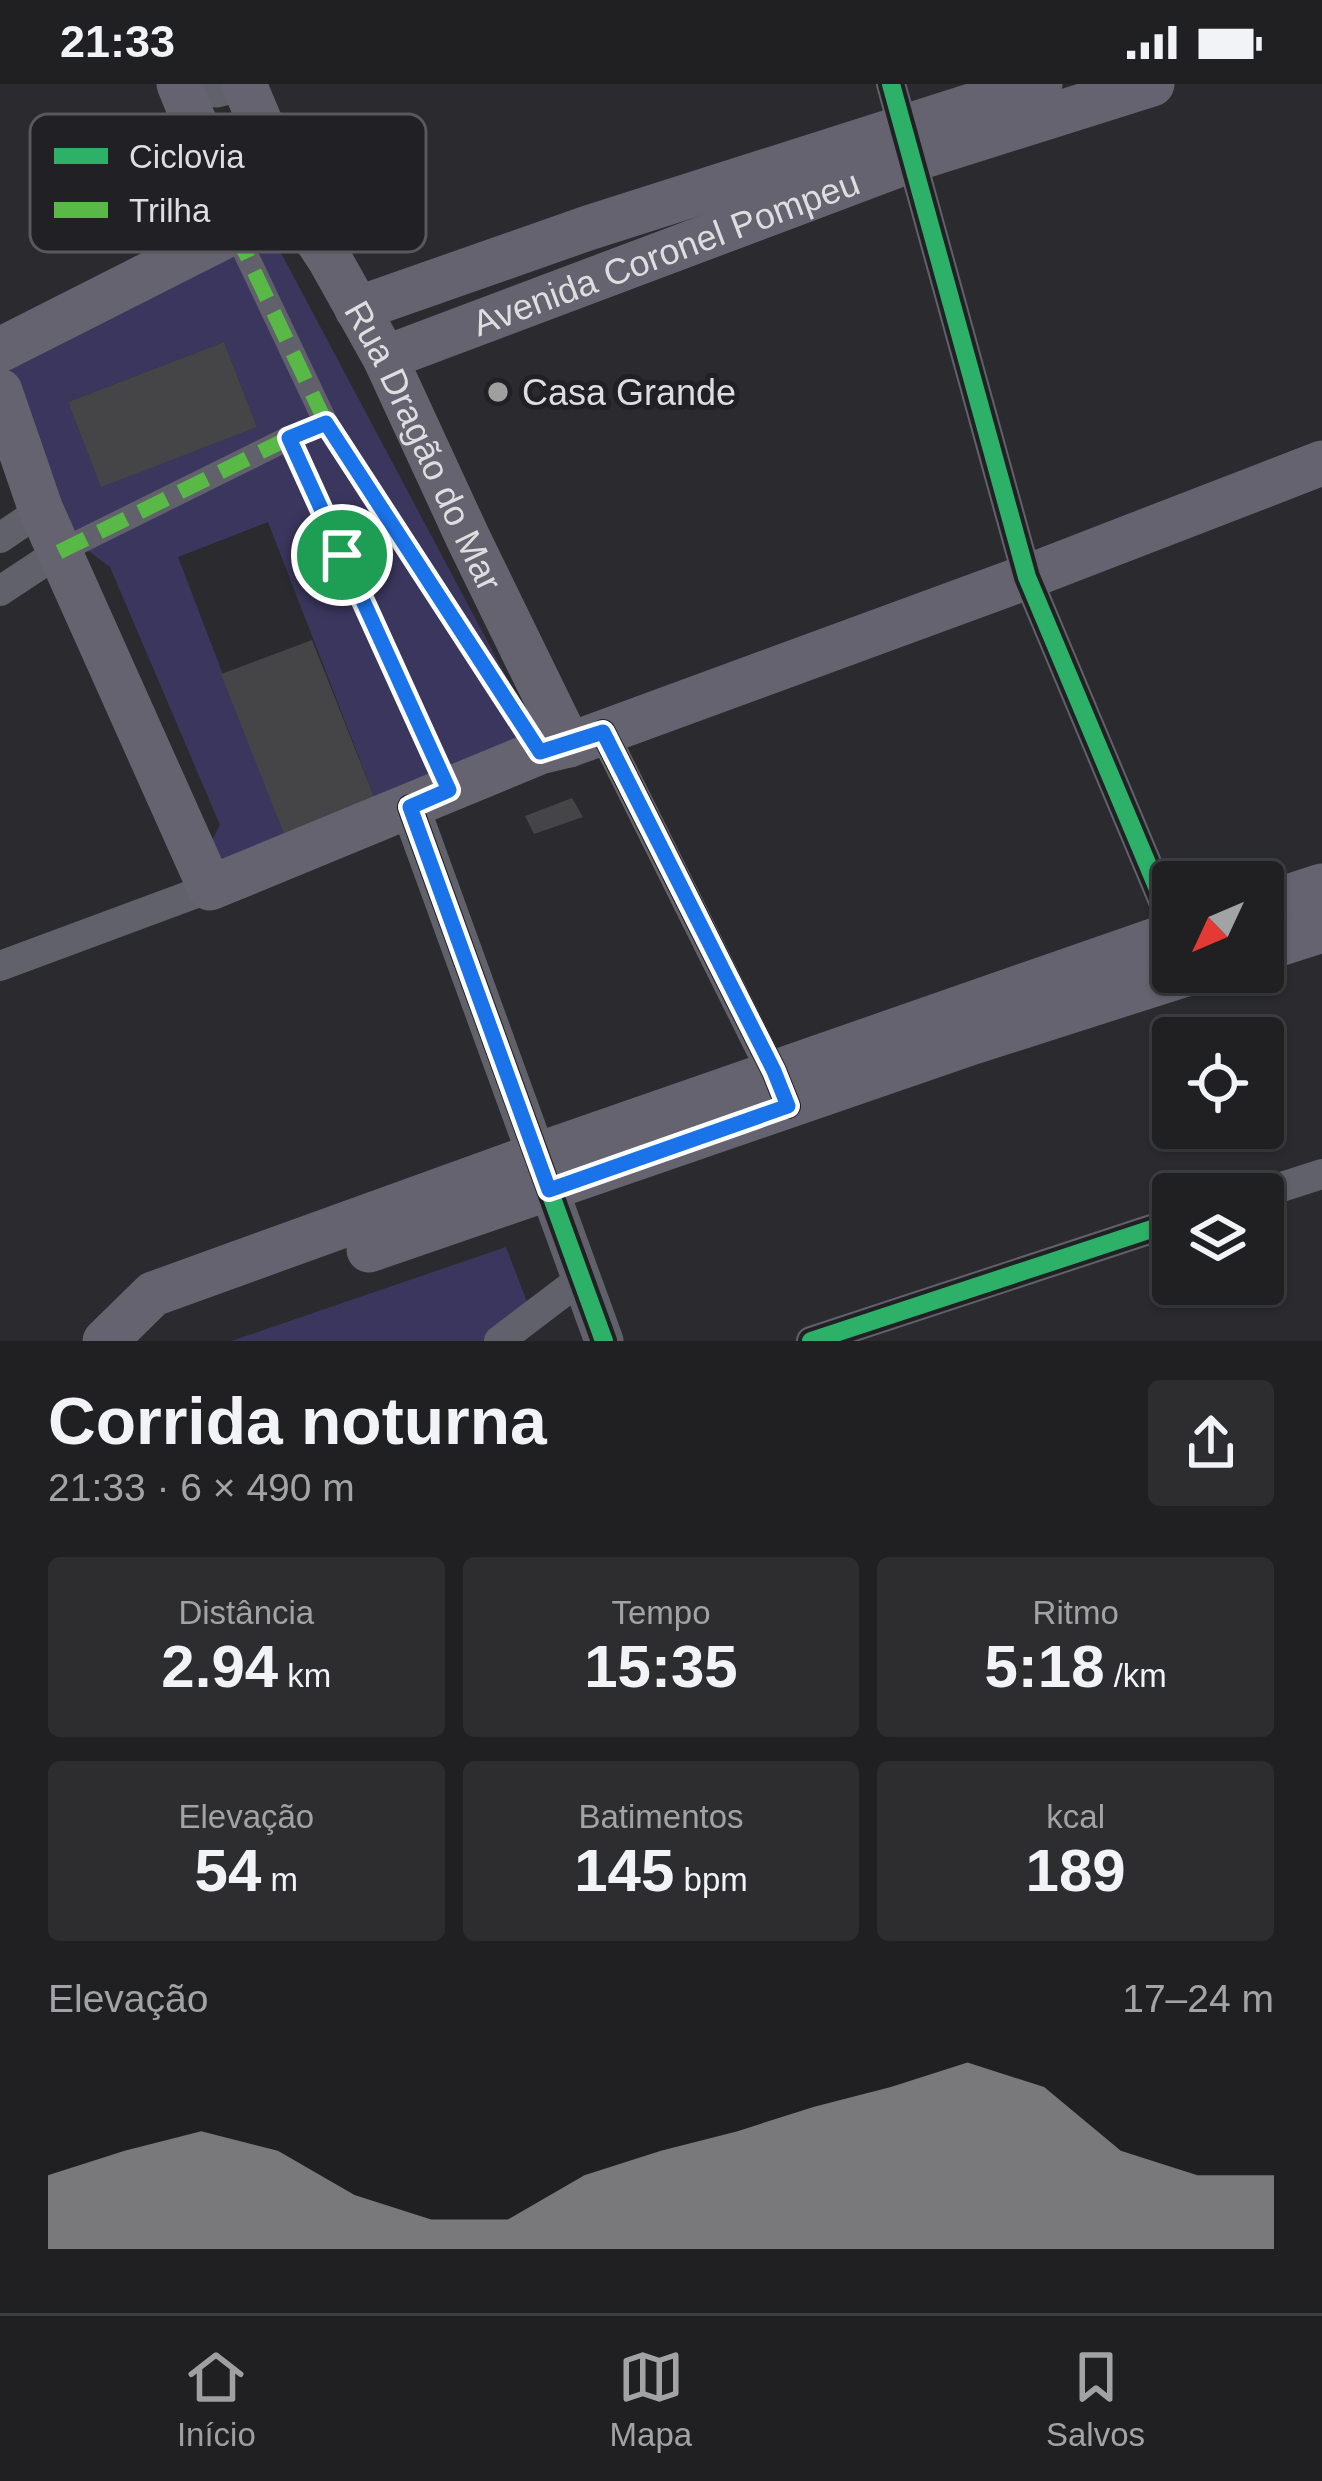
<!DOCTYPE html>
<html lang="pt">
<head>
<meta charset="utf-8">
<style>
  body { margin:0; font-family:Helvetica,sans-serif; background:#2d2d2f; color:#f1f3f6; height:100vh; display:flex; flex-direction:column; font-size:45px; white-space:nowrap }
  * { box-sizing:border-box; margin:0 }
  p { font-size:39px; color:#a2a3a5 }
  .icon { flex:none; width:66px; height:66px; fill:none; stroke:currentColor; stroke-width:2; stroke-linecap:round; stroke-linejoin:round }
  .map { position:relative; height:1257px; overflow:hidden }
  .details { display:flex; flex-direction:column; background:#202022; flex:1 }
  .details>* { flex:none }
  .needle { width:78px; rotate:226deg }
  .fabs { position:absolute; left:1152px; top:777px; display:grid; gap:24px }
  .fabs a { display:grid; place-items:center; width:132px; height:132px; border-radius:12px; background:#202022; box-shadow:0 3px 9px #0004,0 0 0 3px #3d3e40; font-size:60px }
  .pin { position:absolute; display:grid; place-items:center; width:102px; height:102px; color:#fff; margin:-51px; border:6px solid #fff; border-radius:50%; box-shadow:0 3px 12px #0007 }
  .round { display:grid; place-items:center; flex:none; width:126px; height:126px; border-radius:12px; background:#2d2d2f }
  .head { display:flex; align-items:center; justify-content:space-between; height:204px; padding:0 48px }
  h1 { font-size:66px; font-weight:600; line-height:90px }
  .metrics { display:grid; grid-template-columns:repeat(3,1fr); gap:18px; height:204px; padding:12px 48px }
  .metrics div { display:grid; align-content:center; border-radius:12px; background:#2d2d2f; text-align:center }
  .metrics b { font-size:60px; font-weight:600 }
  .metrics small { font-size:33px; font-weight:400 }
  .metrics p { font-size:33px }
  .chart { height:336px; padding:24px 48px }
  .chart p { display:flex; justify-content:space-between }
  .chart svg { width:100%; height:216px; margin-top:12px; fill:#9f9fa2; opacity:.7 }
  .status { display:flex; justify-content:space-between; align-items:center; height:84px; padding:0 60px; background:#202022; direction:ltr }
  .status svg { height:33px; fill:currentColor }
  .menu { display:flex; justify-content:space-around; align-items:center; height:168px; border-top:3px solid #3d3e40; background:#202022; font-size:33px; color:#a2a3a5 }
  .menu a { display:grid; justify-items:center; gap:6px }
  .menu .active { color:#9f9fa2 }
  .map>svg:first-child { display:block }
  .green { fill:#3b365e; fill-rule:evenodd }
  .building { fill:#454548 }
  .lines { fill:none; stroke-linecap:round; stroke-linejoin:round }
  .pedestrian { stroke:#61616b; stroke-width:24 }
  .minor { stroke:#61616b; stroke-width:30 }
  .tertiary { stroke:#61616b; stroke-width:39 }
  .secondary { stroke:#64636f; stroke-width:45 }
  .quiet { stroke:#58b947; stroke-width:15; stroke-dasharray:30 15; stroke-linecap:butt }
  .cycleway-casing { stroke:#202025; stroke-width:26 }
  .cycleway { stroke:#2db169; stroke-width:18 }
  .route-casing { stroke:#fff; stroke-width:24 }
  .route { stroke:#1a73e8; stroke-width:15 }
  .poi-dot { fill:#9f9fa2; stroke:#202025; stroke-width:4.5 }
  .labels { text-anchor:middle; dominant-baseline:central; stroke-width:10; stroke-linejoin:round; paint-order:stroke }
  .street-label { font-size:36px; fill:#dedee1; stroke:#202025 }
  .poi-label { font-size:36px; fill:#dedee1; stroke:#202025; text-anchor:start }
  .key { fill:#202025; stroke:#59595d; stroke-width:3 }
  .key-label { font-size:33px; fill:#dedee1 }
</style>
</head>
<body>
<div class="status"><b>21:33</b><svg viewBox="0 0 49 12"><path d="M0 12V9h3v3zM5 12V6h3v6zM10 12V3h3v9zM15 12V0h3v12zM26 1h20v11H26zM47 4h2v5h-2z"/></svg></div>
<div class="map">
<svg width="1322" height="1257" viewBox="0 0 1322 1257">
  <rect width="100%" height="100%" fill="#2b2a2e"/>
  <path class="green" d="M272,152L541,658L377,720L268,438L178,473L286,755L224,784L208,764L220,741L110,483L68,452L2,297L12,264ZM224,258L257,343L101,402L68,318Z
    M506,1163L534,1236L487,1257H231Z"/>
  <path class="building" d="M224,258L257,343L101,403L68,318Z
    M312,556L377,720L286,755L221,590Z
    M572,714L583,733L534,750L525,732Z"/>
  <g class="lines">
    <path class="pedestrian" d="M235,147L326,339L540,668
      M289,354L449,706
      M59,468L289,354L326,339"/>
    <path class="minor" d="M891,0L1027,493L1173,841
      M0,454L41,426
      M0,507L59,468
      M603,648L781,1006
      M0,882L210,804
      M1260,1110L1322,1090
      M499,1257L582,1194
      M811,1257L1173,1138"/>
    <path class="tertiary" d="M202,0L216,4L233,0
      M410,723L604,1257"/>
    <g class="secondary">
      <path d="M179,0L217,94L235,147"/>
      <path id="s1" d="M244,0L297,126L329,174L385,274L468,454L569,661"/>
      <path d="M357,225L588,144L1040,0"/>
      <path d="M0,266L235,147L297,126"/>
      <path id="s2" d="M385,274L914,75L1152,0"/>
      <path d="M0,307L41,426L210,804L540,668L569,661L1027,493L1322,379"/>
      <path d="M1263,821L1322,802"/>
      <path d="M1263,865L1322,846"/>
      <path d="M369,1166L973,958L1192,888"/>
      <path d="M105,1257L153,1210L535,1072L1173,850"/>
    </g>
    <path class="quiet" d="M235,147L326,339L540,668
      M289,354L449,706
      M59,468L289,354L326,339"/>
    <g class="cycleway-casing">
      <path id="cycleway" d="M891,0L1027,493L1173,841
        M603,648L774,987L788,1022
        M410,723L604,1257
        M811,1257L1173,1138"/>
    </g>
    <use href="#cycleway" class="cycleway"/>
  </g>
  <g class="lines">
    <g class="route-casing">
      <path id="route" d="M326,339L540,668L603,648L774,987L788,1022L549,1106L410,723L449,706L289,354Z"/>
    </g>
    <use href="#route" class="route"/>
  </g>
  <circle class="poi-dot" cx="498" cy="308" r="12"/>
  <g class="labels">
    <g class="street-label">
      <text stroke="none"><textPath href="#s2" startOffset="300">Avenida Coronel Pompeu</textPath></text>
      <text stroke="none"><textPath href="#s1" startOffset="405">Rua Dragão do Mar</textPath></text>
    </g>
    <g class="poi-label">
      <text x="522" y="308">Casa Grande</text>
    </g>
  </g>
  <rect x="30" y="30" width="396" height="138" rx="18" class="key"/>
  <rect x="54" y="64" width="54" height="16" fill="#2db169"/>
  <rect x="54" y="118" width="54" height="16" fill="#58b947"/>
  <g class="key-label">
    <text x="129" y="84">Ciclovia</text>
    <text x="129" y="138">Trilha</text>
  </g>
</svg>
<div class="fabs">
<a><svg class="needle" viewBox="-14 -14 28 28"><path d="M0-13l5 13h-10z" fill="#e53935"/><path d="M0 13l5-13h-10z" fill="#a2a3a5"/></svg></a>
<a><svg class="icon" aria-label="locate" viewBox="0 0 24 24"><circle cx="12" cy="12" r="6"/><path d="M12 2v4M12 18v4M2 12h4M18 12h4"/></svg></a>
<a><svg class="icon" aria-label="layers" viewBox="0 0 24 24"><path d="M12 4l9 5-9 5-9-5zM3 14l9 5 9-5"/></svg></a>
</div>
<div class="pin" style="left:342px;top:471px;background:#1e9e55"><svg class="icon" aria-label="arrive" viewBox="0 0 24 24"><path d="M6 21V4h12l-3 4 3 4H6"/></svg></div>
</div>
<section class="details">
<div class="head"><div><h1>Corrida noturna</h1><p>21:33 · 6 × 490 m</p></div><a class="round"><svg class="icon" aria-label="share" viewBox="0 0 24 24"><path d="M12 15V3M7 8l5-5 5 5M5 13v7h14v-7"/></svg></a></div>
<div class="metrics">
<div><p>Distância</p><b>2.94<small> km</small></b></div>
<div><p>Tempo</p><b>15:35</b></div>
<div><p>Ritmo</p><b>5:18<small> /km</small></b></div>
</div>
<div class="metrics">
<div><p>Elevação</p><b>54<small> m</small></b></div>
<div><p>Batimentos</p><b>145<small> bpm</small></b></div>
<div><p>kcal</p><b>189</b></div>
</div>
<div class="chart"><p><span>Elevação</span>17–24 m</p>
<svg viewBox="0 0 160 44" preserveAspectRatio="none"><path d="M0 44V29L10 24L20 20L30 24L40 33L50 38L60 38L70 29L80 24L90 20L100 15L110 11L120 6L130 11L140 24L150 29L160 29V44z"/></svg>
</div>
</section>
<nav class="menu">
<a class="active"><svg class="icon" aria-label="home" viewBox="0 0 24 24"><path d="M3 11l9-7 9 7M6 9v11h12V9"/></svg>Início</a>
<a><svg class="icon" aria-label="map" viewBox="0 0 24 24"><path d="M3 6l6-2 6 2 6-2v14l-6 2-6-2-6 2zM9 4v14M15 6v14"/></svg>Mapa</a>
<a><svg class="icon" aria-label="saved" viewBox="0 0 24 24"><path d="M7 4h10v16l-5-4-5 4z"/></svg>Salvos</a>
</nav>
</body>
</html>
